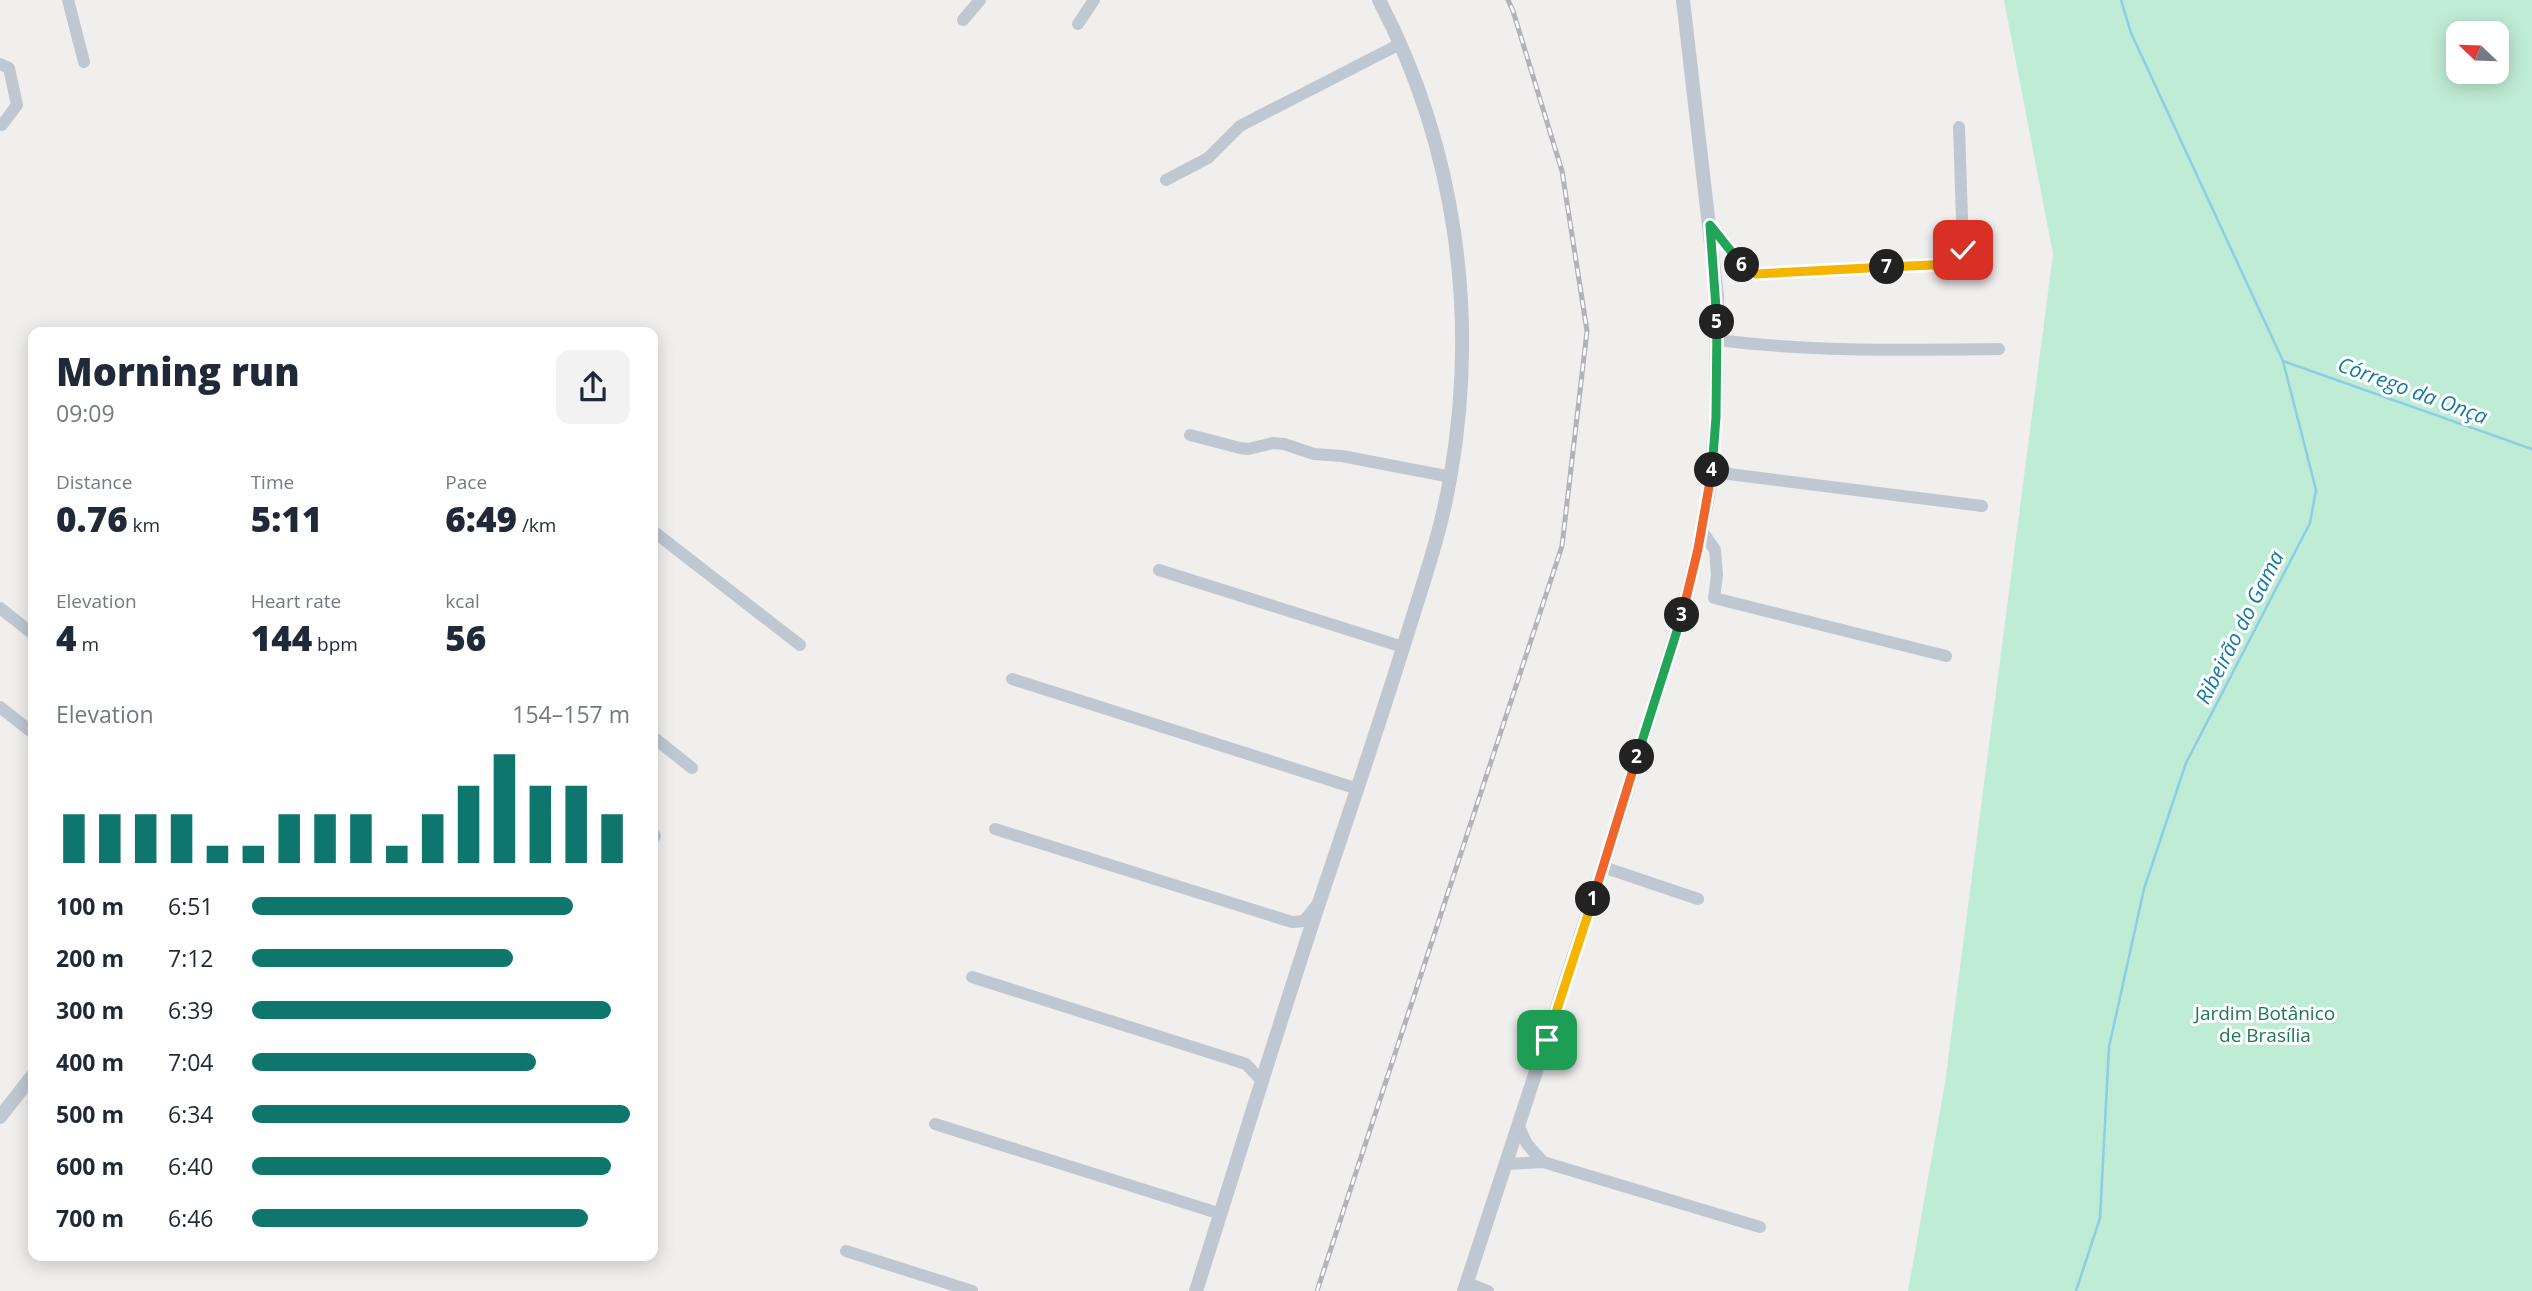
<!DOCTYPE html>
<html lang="en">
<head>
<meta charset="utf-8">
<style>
  body { margin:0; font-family:"Open Sans",sans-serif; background:#f2f2f3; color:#1f2937; height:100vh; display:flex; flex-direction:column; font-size:26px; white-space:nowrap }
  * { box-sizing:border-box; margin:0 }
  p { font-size:23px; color:#747a83 }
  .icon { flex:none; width:38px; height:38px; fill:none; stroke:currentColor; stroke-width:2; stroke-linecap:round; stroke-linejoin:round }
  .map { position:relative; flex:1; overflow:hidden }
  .sheet { position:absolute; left:28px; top:327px; width:630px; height:934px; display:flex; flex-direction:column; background:#fff; border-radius:14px; box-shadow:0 4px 18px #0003 }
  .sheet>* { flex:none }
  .needle { width:46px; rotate:293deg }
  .fabs { position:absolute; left:2446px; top:21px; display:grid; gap:14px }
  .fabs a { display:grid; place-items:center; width:63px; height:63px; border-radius:14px; background:#fff; box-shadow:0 4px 18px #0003; font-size:35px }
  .pin { position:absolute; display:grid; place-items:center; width:60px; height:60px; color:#fff; margin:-30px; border-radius:14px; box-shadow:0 4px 10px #0006 }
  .km { position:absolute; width:35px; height:35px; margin:-18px; border-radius:50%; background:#222; color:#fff; font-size:19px; line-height:35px; text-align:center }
  .round { display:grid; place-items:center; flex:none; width:74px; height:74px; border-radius:14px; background:#f2f2f3 }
  .head { display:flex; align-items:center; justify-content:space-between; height:119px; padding:0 28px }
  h1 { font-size:38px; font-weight:800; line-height:52px }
  .figures { display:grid; grid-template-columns:repeat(3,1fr); gap:10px; height:119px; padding:7px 28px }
  .figures div { display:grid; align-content:center }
  .figures b { font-size:35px; font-weight:800 }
  .figures small { font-size:19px; font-weight:400 }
  .figures p { font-size:19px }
  .chart { height:196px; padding:14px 28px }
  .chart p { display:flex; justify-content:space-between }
  .chart svg { width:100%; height:126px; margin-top:7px; stroke:#0f766e; stroke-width:6 }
  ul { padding:0 28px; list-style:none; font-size:23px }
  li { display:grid; grid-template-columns:112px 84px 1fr; align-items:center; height:52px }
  li i { height:18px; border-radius:9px; background:#0f766e }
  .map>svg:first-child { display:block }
  .green { fill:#bfecd4; fill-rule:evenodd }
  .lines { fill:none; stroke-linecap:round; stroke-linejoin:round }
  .stream { stroke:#8ecde7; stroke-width:2.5 }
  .minor { stroke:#bfc7d0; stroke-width:12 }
  .tertiary { stroke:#bfc7d0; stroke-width:14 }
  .rail-casing { stroke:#b1b3b8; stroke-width:5 }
  .rail { stroke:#fff; stroke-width:2.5; stroke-dasharray:8; stroke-linecap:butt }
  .split-1-casing { stroke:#fff; stroke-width:14 }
  .split-2-casing { stroke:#fff; stroke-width:14 }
  .split-3-casing { stroke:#fff; stroke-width:14 }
  .split-4-casing { stroke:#fff; stroke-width:14 }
  .split-5-casing { stroke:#fff; stroke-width:14 }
  .split-6-casing { stroke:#fff; stroke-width:14 }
  .split-7-casing { stroke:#fff; stroke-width:14 }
  .split-8-casing { stroke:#fff; stroke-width:14 }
  .split-1 { stroke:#f5b400; stroke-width:9 }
  .split-2 { stroke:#f0652b; stroke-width:9 }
  .split-3 { stroke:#22a559; stroke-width:9 }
  .split-4 { stroke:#f0652b; stroke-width:9 }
  .split-5 { stroke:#22a559; stroke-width:9 }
  .split-6 { stroke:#22a559; stroke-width:9 }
  .split-7 { stroke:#f5b400; stroke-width:9 }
  .split-8 { stroke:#f5b400; stroke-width:9 }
  .labels { text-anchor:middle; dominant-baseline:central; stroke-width:6; stroke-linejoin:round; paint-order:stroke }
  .park-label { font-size:19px; fill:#1b7952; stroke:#fff }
  .water-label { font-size:21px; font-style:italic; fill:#1378a2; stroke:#fff }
</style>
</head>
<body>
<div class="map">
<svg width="2532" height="1291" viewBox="0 0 2532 1291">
  <rect width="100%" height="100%" fill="#f1eeee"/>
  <path class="green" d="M2004,0H2532V1291H1908L1945,1083L2053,254ZM2497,33V72H2459V33Z"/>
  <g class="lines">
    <path class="stream" d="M2283,361L2532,449
      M2076,1291L2100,1218L2109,1047L2144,889L2186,763L2310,523L2316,490L2283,361L2131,33L2121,0"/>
    <path class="minor" d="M68,0L84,62
      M963,20L980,0
      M1078,24L1094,0
      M0,64L9,68L17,105L2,125
      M1166,180L1208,158L1240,126L1400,44
      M1710,225L1746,269L1756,274L1954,263L1959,261L1963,250L1959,127
      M1718,340C1811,352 1906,350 1999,349
      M1190,435L1240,448L1248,449L1273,443L1284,444L1314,454L1342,456L1451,477
      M1713,463L1729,474L1982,506
      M653,531L800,645
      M1702,531L1715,550L1717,575L1714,598L1946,656
      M1159,570L1403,647
      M0,608L33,634
      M1012,679L1358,789
      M0,707L33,733
      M653,737L692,768
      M995,829L1292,922L1304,921L1316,906
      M653,834L655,836
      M1603,867L1698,899
      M972,977L1246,1064L1262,1081
      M935,1124L1221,1214
      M1519,1127L1527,1144L1543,1162
      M1506,1164L1543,1162L1760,1227
      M846,1251L972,1291
      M1467,1283L1488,1291"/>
    <path class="tertiary" d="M0,1117L33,1075
      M1196,1291C1239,1156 1280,1020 1325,885C1353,802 1381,719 1407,635C1423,583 1441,532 1450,479C1479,316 1456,147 1379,0
      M1464,1291L1603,867L1681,617L1698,549L1710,485L1716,417L1717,296L1683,0"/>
    <g class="rail-casing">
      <path id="rail" d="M1317,1291L1562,546L1587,331L1562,171L1513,11L1508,0"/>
    </g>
    <use href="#rail" class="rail"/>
  </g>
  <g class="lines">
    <g class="split-1-casing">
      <path id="split-1" d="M1547,1040L1593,899"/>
    </g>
    <g class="split-2-casing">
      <path id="split-2" d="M1593,899L1637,757"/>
    </g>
    <g class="split-3-casing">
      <path id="split-3" d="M1637,757L1682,615"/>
    </g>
    <g class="split-4-casing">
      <path id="split-4" d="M1682,615L1698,549L1712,470"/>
    </g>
    <g class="split-5-casing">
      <path id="split-5" d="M1712,470L1716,417L1717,322"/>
    </g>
    <g class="split-6-casing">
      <path id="split-6" d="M1717,322L1710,225L1742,265"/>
    </g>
    <g class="split-7-casing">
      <path id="split-7" d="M1742,265L1756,274L1887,267"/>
    </g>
    <g class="split-8-casing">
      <path id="split-8" d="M1887,267L1954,264L1961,257L1963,250"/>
    </g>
    <use href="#split-1" class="split-1"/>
    <use href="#split-2" class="split-2"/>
    <use href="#split-3" class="split-3"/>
    <use href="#split-4" class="split-4"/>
    <use href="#split-5" class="split-5"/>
    <use href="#split-6" class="split-6"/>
    <use href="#split-7" class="split-7"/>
    <use href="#split-8" class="split-8"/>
  </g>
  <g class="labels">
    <g class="park-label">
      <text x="2265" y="1013">Jardim Botânico<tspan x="2265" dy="22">de Brasília</tspan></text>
    </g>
    <g class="water-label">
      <text transform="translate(2413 390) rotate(20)">Córrego da Onça</text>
      <text transform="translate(2239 627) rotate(-63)">Ribeirão do Gama</text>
    </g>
  </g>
</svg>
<div class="fabs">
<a><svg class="needle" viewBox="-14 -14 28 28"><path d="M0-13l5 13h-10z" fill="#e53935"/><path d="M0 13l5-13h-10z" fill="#747a83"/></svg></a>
</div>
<div class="pin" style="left:1547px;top:1040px;background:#1e9e55"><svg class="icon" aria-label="arrive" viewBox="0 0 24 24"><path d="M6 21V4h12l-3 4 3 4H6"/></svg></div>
<div class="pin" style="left:1963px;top:250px;background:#d93025"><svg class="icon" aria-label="check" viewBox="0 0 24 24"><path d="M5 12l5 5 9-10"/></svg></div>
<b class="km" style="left:1593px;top:899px">1</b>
<b class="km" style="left:1637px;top:757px">2</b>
<b class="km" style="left:1682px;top:615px">3</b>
<b class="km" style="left:1712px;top:470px">4</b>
<b class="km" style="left:1717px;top:322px">5</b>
<b class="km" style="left:1742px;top:265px">6</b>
<b class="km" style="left:1887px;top:267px">7</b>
<section class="sheet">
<div class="head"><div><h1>Morning run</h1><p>09:09</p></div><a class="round"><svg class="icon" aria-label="share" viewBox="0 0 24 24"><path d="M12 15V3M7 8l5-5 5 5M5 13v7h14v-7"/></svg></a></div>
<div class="figures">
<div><p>Distance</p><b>0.76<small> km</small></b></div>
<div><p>Time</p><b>5:11</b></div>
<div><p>Pace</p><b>6:49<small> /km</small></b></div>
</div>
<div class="figures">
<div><p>Elevation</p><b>4<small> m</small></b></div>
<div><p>Heart rate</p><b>144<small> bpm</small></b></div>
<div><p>kcal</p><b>56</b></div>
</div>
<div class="chart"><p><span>Elevation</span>154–157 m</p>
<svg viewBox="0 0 160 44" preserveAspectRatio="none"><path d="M5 44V27M15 44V27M25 44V27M35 44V27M45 44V38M55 44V38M65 44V27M75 44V27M85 44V27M95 44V38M105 44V27M115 44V17M125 44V6M135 44V17M145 44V17M155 44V27"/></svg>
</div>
<ul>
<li><b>100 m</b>6:51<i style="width:85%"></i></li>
<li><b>200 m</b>7:12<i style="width:69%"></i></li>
<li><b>300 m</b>6:39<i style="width:95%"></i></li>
<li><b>400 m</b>7:04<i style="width:75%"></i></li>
<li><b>500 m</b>6:34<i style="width:100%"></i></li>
<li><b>600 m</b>6:40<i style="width:95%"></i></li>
<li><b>700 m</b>6:46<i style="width:89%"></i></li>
</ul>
</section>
</div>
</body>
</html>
